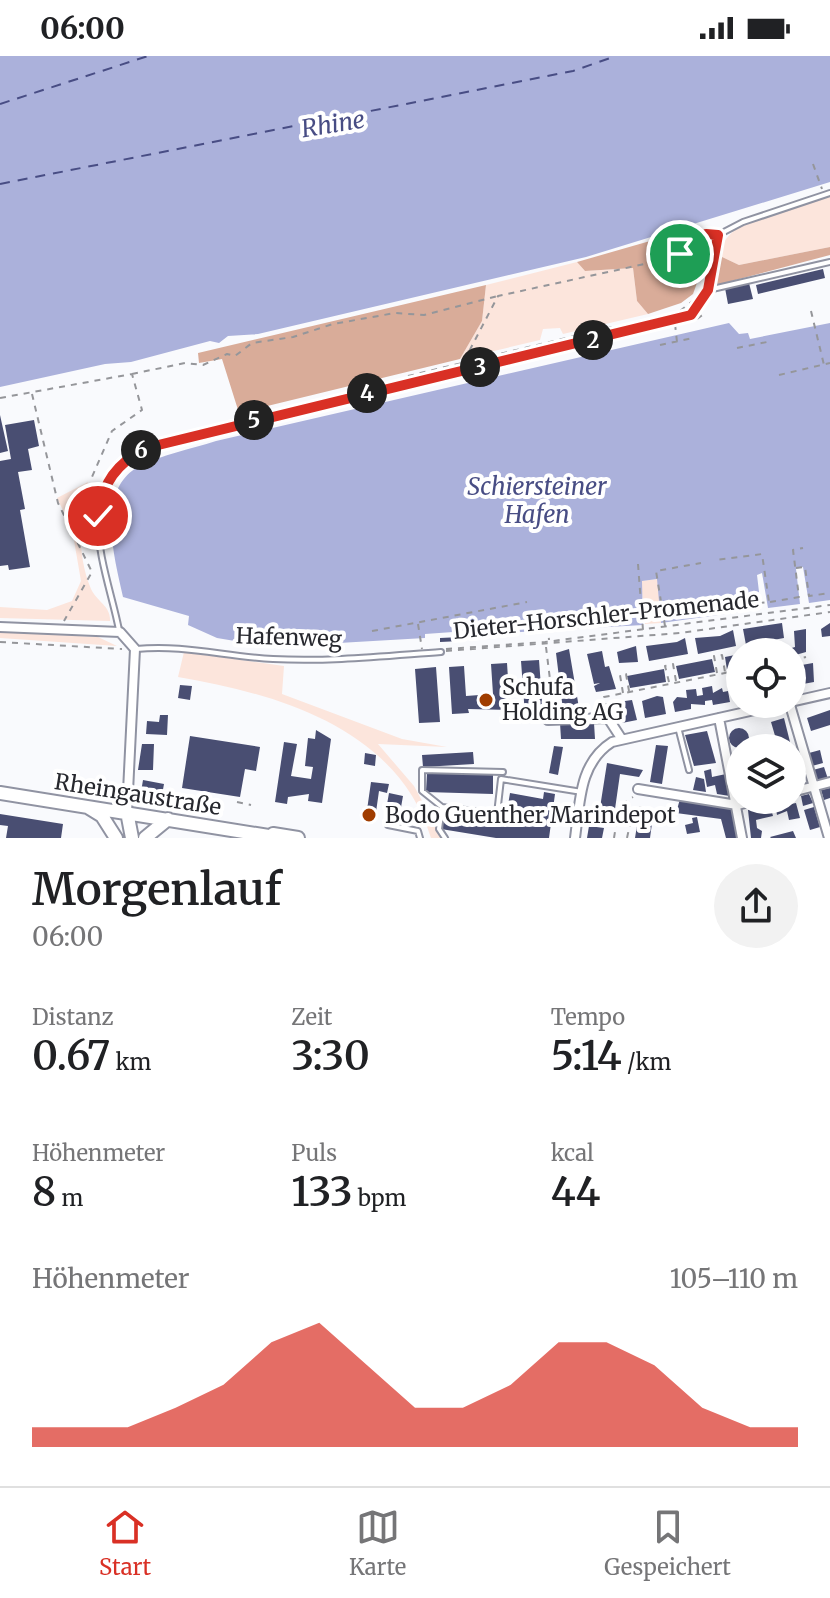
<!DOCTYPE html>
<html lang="de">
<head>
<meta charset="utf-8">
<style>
  body { margin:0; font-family:Merriweather,serif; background:#f2f2f2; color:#202124; height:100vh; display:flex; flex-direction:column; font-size:30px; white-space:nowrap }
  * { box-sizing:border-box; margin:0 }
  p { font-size:26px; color:#757577 }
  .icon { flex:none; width:44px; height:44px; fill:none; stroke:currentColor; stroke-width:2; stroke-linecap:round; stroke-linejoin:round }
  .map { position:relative; height:782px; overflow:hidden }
  .sheet { display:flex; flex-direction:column; background:#fff; flex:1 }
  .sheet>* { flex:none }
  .fabs { position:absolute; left:726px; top:582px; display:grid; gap:16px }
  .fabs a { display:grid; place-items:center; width:80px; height:80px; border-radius:50%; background:#fff; box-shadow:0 4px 20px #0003; font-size:40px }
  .pin { position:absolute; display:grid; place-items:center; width:68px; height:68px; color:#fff; margin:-34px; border:4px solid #fff; border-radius:50%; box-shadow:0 2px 8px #0007 }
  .km { position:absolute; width:40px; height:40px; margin:-20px; border-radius:50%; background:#222; color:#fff; font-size:22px; line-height:40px; text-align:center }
  .round { display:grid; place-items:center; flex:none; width:84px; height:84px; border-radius:42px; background:#f2f2f2 }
  .summary { display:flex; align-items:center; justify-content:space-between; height:136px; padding:0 32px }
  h1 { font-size:44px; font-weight:600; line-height:60px }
  .figures { display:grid; grid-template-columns:repeat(3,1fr); gap:12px; height:136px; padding:8px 32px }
  .figures div { display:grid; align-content:center }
  .figures b { font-size:40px; font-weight:600 }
  .figures small { font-size:22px; font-weight:400 }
  .figures p { font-size:22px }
  .chart { height:224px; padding:16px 32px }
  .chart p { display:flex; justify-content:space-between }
  .chart svg { width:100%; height:144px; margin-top:8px; fill:#d93025; opacity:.7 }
  .status { display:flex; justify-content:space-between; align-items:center; height:56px; padding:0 40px; background:#fff; direction:ltr }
  .status svg { height:22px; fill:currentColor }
  .tab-bar { display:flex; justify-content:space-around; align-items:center; height:112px; border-top:2px solid #e0e0e0; background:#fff; font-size:22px; color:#757577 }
  .tab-bar a { display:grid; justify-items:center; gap:4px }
  .tab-bar .active { color:#d93025 }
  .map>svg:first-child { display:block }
  .green { fill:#fce5dc }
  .forest { fill:#d9ac99 }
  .water { fill:#abb1db }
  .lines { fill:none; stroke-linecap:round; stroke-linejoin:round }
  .ferry { stroke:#484d84; stroke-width:2; stroke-dasharray:10 8; stroke-linecap:butt }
  .building { fill:#494e72 }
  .lane-casing { stroke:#9093a2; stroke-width:8 }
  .street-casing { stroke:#9093a2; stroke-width:12 }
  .secondary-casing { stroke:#9093a2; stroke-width:16 }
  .path { stroke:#95969a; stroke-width:2; stroke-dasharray:6 6; stroke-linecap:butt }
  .lane { stroke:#fff; stroke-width:4 }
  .street { stroke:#fff; stroke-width:8 }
  .secondary { stroke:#fff; stroke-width:12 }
  .route-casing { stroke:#fff; stroke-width:16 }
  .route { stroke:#d93025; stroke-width:10 }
  .poi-dot { fill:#a03d00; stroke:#fff; stroke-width:3 }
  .labels { text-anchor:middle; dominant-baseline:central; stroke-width:8; stroke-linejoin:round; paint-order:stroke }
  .street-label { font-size:22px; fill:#27282e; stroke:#fff }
  .poi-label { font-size:22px; fill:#27282e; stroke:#fff; text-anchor:start }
  .water-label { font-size:24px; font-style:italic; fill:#484d84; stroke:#fff }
</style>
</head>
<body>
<div class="status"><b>06:00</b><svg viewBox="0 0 49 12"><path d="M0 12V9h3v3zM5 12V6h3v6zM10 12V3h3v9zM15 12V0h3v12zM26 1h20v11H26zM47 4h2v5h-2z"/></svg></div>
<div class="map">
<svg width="830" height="782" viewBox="0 0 830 782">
  <rect width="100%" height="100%" fill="#f9fafd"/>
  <path class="green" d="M830,141V191L739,209L720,200C722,160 797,151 830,141Z
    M577,206L585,215L633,212L637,245L648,258L563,278L560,272L543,273L540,284L460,303L482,265L486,229Z
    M88,426C77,457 78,503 91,533C97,546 111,550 110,565L0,562V551L47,554L72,545L81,525L72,473L57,442Z
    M658,523L661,567L645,568L641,525Z
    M0,576L98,581L117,590L0,582Z
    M184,596L284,610L282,638L402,683L447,691L378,688L414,730L442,782H431C398,673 279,638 178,621Z"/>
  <path class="forest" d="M664,181L666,189L675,195L706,185L709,193L693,238L681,247L648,258L637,245L633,212L585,215L577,206Z
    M830,191V199L709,231L720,200L739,209Z
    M486,229L482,265L460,303L239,357L222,303L199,307L198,297Z"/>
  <path class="water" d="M0,0H830V126L586,201L258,278L228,280L219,287L210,285L131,306L105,308L0,331Z
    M729,267L739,278L748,277L750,283L830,267V544L809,547L803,511L796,513L800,548L768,552L762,517L757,519L761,553L661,567L657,523L642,525L643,569L468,579L467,575L425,578V582L304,589L300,582L271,581L265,590L217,582L188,569L189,560L123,541C115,504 95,435 138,411C161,399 191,393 216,385Z"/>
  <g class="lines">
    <path class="ferry" d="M0,48L148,0
      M0,128L573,15L616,0"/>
  </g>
  <path class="building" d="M823,213L825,222L758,238L756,229Z
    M749,227L753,243L728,248L725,232Z
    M0,359L8,395L0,397Z
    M34,364L39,390L28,393L32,414L18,416L25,453L20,454L30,511L9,514L8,509L0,510V405L11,403L5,369Z
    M782,567L784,582L746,589L743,573Z
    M830,567V580L822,581L821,573Z
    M806,573V596L792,600V596H778L795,591L794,575Z
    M733,574L736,590L698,598L695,582L720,580Z
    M461,581V585L440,586V582Z
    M685,582L688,598L649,605L646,590L677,586Z
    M636,590L638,606L619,607L617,596Z
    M569,593L579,652L563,654L556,597Z
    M602,595L605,611L609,610L616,633L596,636L594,630L600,627L594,628L587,598Z
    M740,598V612L727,614L725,601Z
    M712,603L715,616L679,623L676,610Z
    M539,604L543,658L525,659L521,605Z
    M507,607L510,654L468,653L469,657L452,658L449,611L464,610L466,640L493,638L491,608Z
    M813,607L814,626L792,630V623L798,622L796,610Z
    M436,611L440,666L419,667L415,613Z
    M664,613L666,626L630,632L627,620Z
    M740,625V644H739L735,626Z
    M180,629L192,630L190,644L178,642Z
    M712,630L713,637L722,632L723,636L728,635L730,646L713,649L712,644L705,645V649L691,648V653L675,656L673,646L677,641L687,642L686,634L696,633L697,640L703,639L702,632Z
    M657,640L663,641L666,658L645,662L642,645Z
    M632,644L637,664L622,667L618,646Z
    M830,654V669L811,675L807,662Z
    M160,659H168L167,679L146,678L147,665L159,666Z
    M784,662L790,686L778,690L771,666Z
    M569,665V668L594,667L595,683H561L560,667Z
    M729 682a10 10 0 1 1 20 0a10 10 0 1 1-20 0Z
    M316,674L331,683L322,747L308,745L309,738L288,741L287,748L275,746L284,686L297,688L291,720L311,723L313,711L305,710L308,682L315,683Z
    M707,675L716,707L694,710L685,679Z
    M190,680L260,691L256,715L245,713L240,741L182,732Z
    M142,688H154L153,714H138Z
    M656,689L668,690L662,728L650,726Z
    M554,690L563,691L558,719L549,717Z
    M740,693V719H739L734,695Z
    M820,694L823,707L812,710L809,697Z
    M473,696L474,708L423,711L422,699Z
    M365,697L376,699L375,710L364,708Z
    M796,699L803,729L792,731V700Z
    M607,707L643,714L639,721L620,718L614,760L599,758Z
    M824,711L828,723L817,726L813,714Z
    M711,713L712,721L726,718L730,740L717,738L715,729L707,731L704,715Z
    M427,717L493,719V738L426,736Z
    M696,721L704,723L706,736L693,734Z
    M143,724L164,728L162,739L141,736Z
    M371,726L389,728L387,737L379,735L375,763L361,761L362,753L367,754Z
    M67,728L89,731L88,736L66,732Z
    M830,732V742L824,744L821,734Z
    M544,736L555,738L549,782H496L441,773L443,758L505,767L510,737L543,743Z
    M389,737L403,740L400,757L386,754Z
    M809,738L813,747L803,750L801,740Z
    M680,743L734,753L739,782H726L721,763L676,757Z
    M785,746L786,749L796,747L800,762L789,764L787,755L777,759L775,748Z
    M770,749L773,760L756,764L757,772L762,775L761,782H751L748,754Z
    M814,751L820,771L810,774L804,754Z
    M639,757L653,760L650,782H635Z
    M0,758L63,768L61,782H6L8,770L0,769Z
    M697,761L700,776L687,778L685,769L693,767L692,762Z
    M589,770L604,772L602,782H587Z
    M793,775L796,782H771L770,781Z"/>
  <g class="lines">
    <g class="lane-casing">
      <path id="lane" d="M708,234L830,206
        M119,574C109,520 70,435 133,399C149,389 168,386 185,380L691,259L708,234L718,179L743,166L830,137
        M136,593C184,588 226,601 273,603C328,606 385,600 441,596
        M678,671L689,714
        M442,751L422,735V714L503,716
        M388,769L418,775L420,782
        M445,782L439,773L442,751L497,758L501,723L582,736"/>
    </g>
    <g class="street-casing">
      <path id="street" d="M0,571L120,576L135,593L127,756
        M790,649L829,782
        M719,662L742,782
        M548,664L608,662L621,682
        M638,733L737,749L758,744
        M792,736L830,726
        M575,782C580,746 579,707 612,686L830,637"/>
    </g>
    <g class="secondary-casing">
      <path id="secondary" d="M0,737L281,782
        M89,752L102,760L116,782
        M127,756L132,782
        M273,778L298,782
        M145,782L168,763"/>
    </g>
    <path class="path" d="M813,108L822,133
      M680,255L694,244
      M811,255L824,309
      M697,263L705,257
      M675,268L677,286
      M660,289L693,282
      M737,292L772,285
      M464,305L498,240L672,202L706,178H713
      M132,318L185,307L203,309L227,298L235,300L252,287L293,281L333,268L395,257L424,259L498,240
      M779,319L830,307
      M408,320L612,271
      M32,338L58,447L92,516L64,565
      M0,342L132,318L142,354L112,375L92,421
      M86,478L93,476
      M638,508L643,574
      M796,512L805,511L809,540L830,537
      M770,546L799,541L793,494L803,492
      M663,557L769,546L762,498L716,504
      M547,558L549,584
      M418,568L422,593
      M665,570L656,515L701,507
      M372,575L527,546
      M0,586L122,593
      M546,591L554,656
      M446,593L545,586L830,549
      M446,595L680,577L830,556
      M764,596L763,592L774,590L775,596
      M792,604L806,601
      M717,617L714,600L722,599L725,616
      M669,626L665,610L673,608L676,625
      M623,637L620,619L626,618L629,635
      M607,653L604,641L740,614
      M237,746L251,749
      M614,782L619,750L633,741
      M627,782L633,754L637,751L664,756"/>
    <use href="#lane" class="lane"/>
    <use href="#street" class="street"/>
    <use href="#secondary" class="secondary"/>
  </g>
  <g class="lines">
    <g class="route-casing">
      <path id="route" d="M98,460C103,426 116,408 146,392L691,259L708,234L718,179L706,178L680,198"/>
    </g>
    <use href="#route" class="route"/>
  </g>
  <g class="poi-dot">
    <circle cx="486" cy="644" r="8"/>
    <circle cx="369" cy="759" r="8"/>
  </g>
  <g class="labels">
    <g class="street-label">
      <text transform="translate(606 559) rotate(-6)">Dieter-Horschler-Promenade</text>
      <text transform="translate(289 581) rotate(2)">Hafenweg</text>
      <text transform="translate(138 738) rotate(9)">Rheingaustraße</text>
    </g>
    <g class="poi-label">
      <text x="502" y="631">Schufa<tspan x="502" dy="25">Holding AG</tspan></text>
      <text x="385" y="759">Bodo Guenther Marindepot</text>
    </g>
    <g class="water-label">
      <text transform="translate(333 68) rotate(-9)">Rhine</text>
      <text x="537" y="430">Schiersteiner<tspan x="537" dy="28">Hafen</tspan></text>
    </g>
  </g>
</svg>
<div class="fabs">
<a><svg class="icon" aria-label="locate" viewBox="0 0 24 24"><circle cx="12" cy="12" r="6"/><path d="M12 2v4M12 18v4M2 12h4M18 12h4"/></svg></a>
<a><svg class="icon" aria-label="layers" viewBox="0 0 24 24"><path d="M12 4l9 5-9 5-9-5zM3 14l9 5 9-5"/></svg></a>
</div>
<div class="pin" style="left:680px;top:198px;background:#1e9e55"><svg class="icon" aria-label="arrive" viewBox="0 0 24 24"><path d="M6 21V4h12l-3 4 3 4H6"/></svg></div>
<div class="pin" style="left:98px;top:460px;background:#d93025"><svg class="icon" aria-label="check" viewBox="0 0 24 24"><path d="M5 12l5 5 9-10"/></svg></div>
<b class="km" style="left:593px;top:284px">2</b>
<b class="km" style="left:480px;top:311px">3</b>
<b class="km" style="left:367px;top:337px">4</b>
<b class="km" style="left:254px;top:364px">5</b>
<b class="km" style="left:141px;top:394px">6</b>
</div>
<section class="sheet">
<div class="summary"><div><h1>Morgenlauf</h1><p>06:00</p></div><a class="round"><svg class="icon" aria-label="share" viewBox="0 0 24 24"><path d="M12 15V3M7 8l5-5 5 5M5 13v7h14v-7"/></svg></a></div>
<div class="figures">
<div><p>Distanz</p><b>0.67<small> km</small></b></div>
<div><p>Zeit</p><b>3:30</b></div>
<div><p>Tempo</p><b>5:14<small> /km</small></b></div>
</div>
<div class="figures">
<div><p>Höhenmeter</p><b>8<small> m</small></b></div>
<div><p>Puls</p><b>133<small> bpm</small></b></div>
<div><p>kcal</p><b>44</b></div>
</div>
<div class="chart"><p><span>Höhenmeter</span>105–110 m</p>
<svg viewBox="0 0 160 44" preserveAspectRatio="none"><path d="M0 44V38L10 38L20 38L30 32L40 25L50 12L60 6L70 19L80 32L90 32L100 25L110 12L120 12L130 19L140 32L150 38L160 38V44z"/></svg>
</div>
</section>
<nav class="tab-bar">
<a class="active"><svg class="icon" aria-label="home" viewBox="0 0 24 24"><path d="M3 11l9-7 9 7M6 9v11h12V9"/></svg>Start</a>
<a><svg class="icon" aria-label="map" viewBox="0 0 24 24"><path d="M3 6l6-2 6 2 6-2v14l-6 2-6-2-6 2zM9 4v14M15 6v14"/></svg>Karte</a>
<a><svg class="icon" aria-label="saved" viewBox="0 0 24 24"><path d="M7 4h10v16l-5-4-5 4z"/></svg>Gespeichert</a>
</nav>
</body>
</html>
